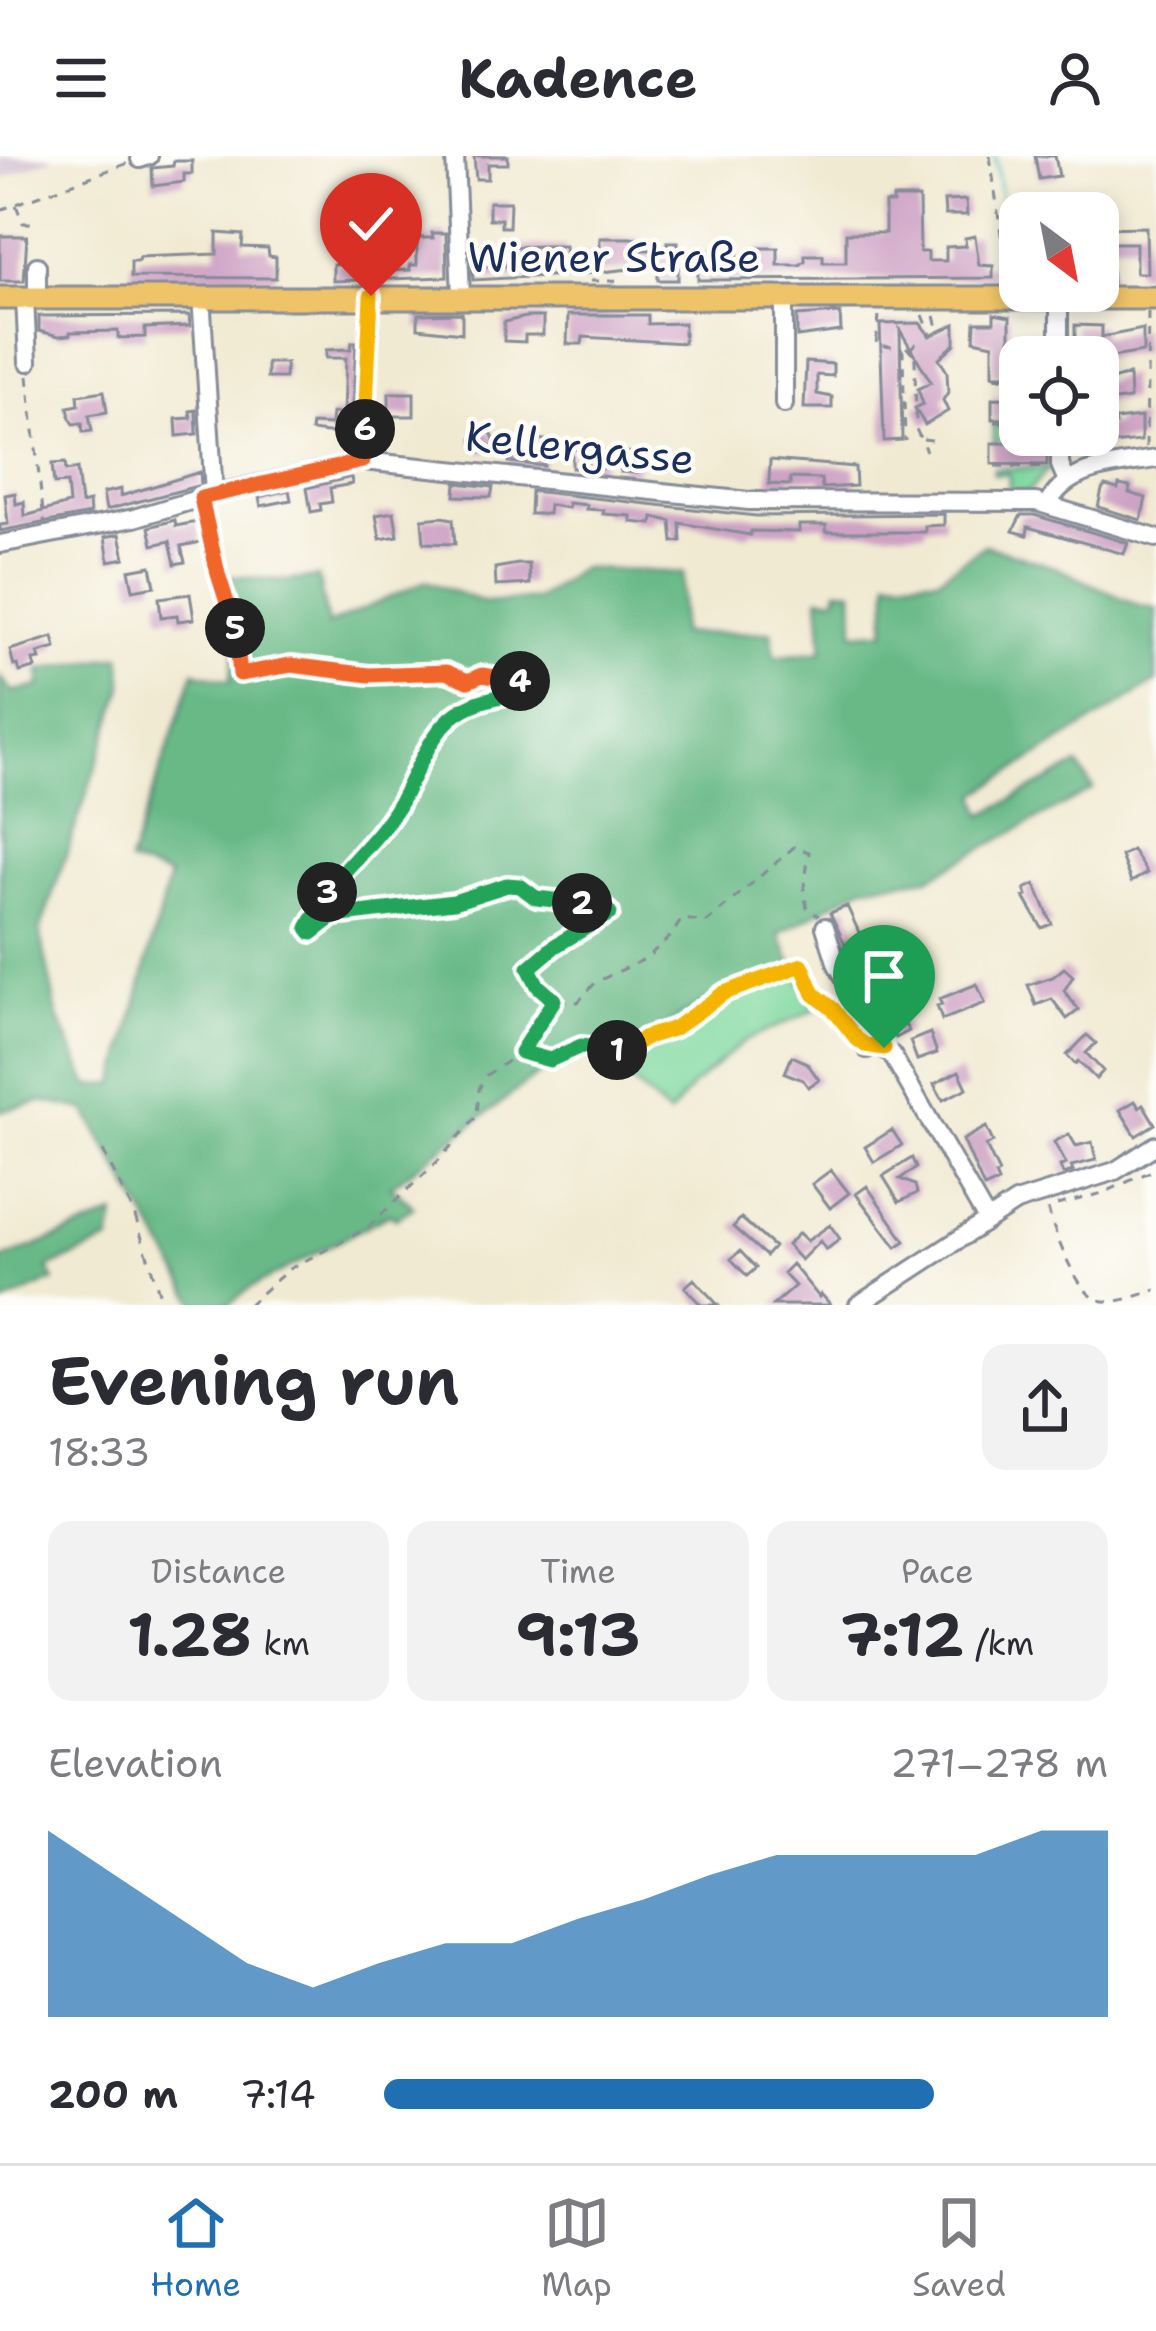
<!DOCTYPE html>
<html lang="en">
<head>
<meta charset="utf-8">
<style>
  body { margin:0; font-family:"Shantell Sans",sans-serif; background:#f2f2f3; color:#2b2b33; height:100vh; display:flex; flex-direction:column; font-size:45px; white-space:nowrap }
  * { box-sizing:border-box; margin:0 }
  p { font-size:39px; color:#7c7c81 }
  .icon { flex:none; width:66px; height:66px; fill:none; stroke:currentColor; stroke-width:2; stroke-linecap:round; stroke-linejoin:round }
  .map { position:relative; height:1149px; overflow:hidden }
  .sheet { display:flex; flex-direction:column; background:#fff; flex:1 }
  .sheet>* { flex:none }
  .needle { width:78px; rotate:148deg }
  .tools { position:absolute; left:999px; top:36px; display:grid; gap:24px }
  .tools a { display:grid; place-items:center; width:120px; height:120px; border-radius:24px; background:#fff; box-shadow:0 6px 18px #0003; font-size:60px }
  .pin { position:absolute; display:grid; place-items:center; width:102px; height:102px; color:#fff; margin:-123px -51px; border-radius:50% 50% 50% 0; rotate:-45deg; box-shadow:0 0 12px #0007 }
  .pin .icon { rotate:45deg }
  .km { position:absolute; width:60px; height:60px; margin:-30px; border-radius:50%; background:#222; color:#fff; font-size:33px; line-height:60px; text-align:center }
  .round { display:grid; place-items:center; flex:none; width:126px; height:126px; border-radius:24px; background:#f2f2f3 }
  .headline { display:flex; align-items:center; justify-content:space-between; height:204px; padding:0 48px }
  h1 { font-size:66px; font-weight:700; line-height:90px }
  .metrics { display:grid; grid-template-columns:repeat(3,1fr); gap:18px; height:204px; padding:12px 48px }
  .metrics div { display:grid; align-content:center; border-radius:24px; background:#f2f2f3; text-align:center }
  .metrics b { font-size:60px; font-weight:700 }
  .metrics small { font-size:33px; font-weight:400 }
  .metrics p { font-size:33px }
  .chart { height:336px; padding:24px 48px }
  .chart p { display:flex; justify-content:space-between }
  .chart svg { width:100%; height:216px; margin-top:12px; fill:#1f6fb2; opacity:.7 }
  ul { padding:0 48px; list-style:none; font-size:39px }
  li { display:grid; grid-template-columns:192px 144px 1fr; align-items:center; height:90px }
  li i { height:30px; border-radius:15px; background:#1f6fb2 }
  header { display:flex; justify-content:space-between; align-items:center; height:156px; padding:0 48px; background:#fff; font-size:54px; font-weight:700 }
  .menu { display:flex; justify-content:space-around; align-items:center; height:168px; border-top:3px solid #e1e1e2; background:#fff; font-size:33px; color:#7c7c81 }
  .menu a { display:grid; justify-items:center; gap:6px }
  .menu .current { color:#1f6fb2 }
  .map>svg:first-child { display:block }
  .industrial { fill:#d0bdce }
  .green { fill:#7fd99f; stroke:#4d847e; stroke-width:3 }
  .forest { fill:#67b986; stroke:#417472; stroke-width:3 }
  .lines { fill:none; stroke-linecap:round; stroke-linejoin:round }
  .stream { stroke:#4ebdc3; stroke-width:3 }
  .building { fill:#cea2c5 }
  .minor-casing { stroke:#868c98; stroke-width:22 }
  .major-casing { stroke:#868c98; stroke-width:27 }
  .path { stroke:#868c98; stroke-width:3; stroke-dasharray:9 9; stroke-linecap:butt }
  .minor { stroke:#fff; stroke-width:16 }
  .major { stroke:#efc469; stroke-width:21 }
  .split-1-casing { stroke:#fff; stroke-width:24 }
  .split-2-casing { stroke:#fff; stroke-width:24 }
  .split-3-casing { stroke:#fff; stroke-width:24 }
  .split-4-casing { stroke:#fff; stroke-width:24 }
  .split-5-casing { stroke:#fff; stroke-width:24 }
  .split-6-casing { stroke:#fff; stroke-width:24 }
  .split-7-casing { stroke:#fff; stroke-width:24 }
  .split-1 { stroke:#f5b400; stroke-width:15 }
  .split-2 { stroke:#22a559; stroke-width:15 }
  .split-3 { stroke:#22a559; stroke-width:15 }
  .split-4 { stroke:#22a559; stroke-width:15 }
  .split-5 { stroke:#f0652b; stroke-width:15 }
  .split-6 { stroke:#f0652b; stroke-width:15 }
  .split-7 { stroke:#f5b400; stroke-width:15 }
  .labels { text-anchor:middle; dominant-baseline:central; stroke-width:9; stroke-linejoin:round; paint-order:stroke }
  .street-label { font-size:42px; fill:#1b2f5e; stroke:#fdfcf7 }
</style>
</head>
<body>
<header><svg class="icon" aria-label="menu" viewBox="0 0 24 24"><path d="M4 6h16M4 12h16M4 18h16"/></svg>Kadence<svg class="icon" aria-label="person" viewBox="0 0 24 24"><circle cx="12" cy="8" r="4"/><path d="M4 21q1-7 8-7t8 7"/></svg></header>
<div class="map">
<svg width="1156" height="1149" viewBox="0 0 1156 1149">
  <rect width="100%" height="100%" fill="#fdfcf7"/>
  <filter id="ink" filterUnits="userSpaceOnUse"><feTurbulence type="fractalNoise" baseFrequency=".00833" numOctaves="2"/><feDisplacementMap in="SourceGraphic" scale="24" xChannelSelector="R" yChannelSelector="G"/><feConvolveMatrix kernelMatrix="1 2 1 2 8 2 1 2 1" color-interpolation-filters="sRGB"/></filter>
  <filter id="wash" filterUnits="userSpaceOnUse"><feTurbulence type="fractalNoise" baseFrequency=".004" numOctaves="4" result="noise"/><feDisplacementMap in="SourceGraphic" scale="48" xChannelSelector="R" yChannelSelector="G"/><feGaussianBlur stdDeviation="2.7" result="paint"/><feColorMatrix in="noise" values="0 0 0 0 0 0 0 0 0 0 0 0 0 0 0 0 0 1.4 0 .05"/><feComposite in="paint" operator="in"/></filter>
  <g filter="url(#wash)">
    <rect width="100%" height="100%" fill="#f1ead2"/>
    <path class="industrial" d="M0,0H55L0,24Z"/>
    <path class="green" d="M994,267H1020V279H1049V287L1046,281H1040V287H994Z
      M1049,312L1029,335L1009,336V318H994V313Z
      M796,815L815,854L744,885L693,929L669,959L609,906C669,867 724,825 796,815Z"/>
    <path class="forest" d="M985,389L1055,411L1137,449L1156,452V526L977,638L983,659L1078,609L1093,633L928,722L864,730L779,778L796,815C724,825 669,867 609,906L583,884L391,1030L414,1051L396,1062L389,1058L249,1133L228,1149H197L85,954L43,945L0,955V520L12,536L40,530V514L121,500L123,531L40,775L57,859L89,930L116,928L169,720L129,707L194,516L230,525L235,495L218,419L288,425L318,421L328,469L426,425L486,447L538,443L581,412L683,417L680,478L771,476L775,501L823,495L819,441L836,442L838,433L853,434L854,477L885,475L889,423L938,422Z
      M115,1059L110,1085L48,1112L54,1124L0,1149V1104Z"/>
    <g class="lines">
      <path class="stream" d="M995,0L1013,124"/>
    </g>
    <g id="blocks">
      <path class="building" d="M474,0H508V8H488V23H476Z
        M1035,0H1055L1059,20L1039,23Z
        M174,5H192V18H184V26L153,30L152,12L173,10Z
        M893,42H919L920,96H928V105H946V91L966,90L965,82L975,80L979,109L993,110V122L698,124L697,98L702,97L737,96V104L758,103V92H778V109H800L805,105V99H823V106H846V77H885V47H893Z
        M966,44L967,59H945L944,45Z
        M489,46H510L509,71H501V63H489Z
        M1146,71L1147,117H1136V87H1110L1112,126L1098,125V114H1102L1099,72Z
        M217,77L243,79L242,91L268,92L269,100L276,101V122L131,121V105H138L139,101L217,98Z
        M432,77H446L447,121L333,125V108H383V115L410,114V109H417V82H433Z
        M0,80H27L24,125H0Z
        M600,82H639V94H667V86H678V124H658V110L583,118V98H600Z
        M546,90H565L566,119L473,124L472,110H509V91Z
        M462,157V177L418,172V158Z
        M840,157L841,175L797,181V160Z
        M994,158L1010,161V198H1020V219H993V188L974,184L975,166H994Z
        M189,159L190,170L145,172V181L118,182V175L70,176V179L59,180L39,175V160Z
        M568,159H648V168L684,167V187L583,181L582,188H567Z
        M526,161H543V179H525V186L504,185V166Z
        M920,167L930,180L955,168V188L939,202L947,216L948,236L943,244L948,255L925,269L915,252L923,248L918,233L931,226L900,174L902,284L884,285L880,168Z
        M1075,169L1102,170V181L1143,173V196L1100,203L1075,201Z
        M352,186H356L351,280L311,275L312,268L331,269L332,257L344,258L346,202H326V194L351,193Z
        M806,206L833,208V220L817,219V238L832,241V252H804Z
        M267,207H286L285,222H267Z
        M1129,219L1130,243L1099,247L1098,228Z
        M104,235L107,256L89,259L92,275L83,276L82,267L74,268L70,262L68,251L79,249L78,239Z
        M389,237H414V260H389Z
        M992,242L1020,243V263H992Z
        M196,254L197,278L177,280L176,263L191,262L190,255Z
        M1141,261V285L1092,290L1091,296L1073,299V279H1098V271L1116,269L1115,264Z
        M472 285a11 11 0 1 1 22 0a11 11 0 1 1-22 0Z
        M535,283L545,284L544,310L509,306V292L535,293Z
        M992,287H1047V309L992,308Z
        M572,293L604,295L602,313L572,312Z
        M621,296L638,297L637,317L620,316Z
        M770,304L855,311L856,330L822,332L821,323L790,322V329L769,328Z
        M65,307L66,315L77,313L81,348L89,346L90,358L0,375V369L8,368L5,339L15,337L16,348L24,346L25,360L69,348L67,327L54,328L52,308Z
        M200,316L201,329L106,354L103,337L121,333V340Z
        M351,321L352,328L330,332L332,346L320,348L321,354L311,356L307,332Z
        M456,327L493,331L491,341L455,340Z
        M1119,329L1130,331L1129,337L1146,342L1141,364L1098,351L1102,334L1105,330L1118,333Z
        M289,334L291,344L261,350L259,341Z
        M531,335L756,360L944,358V369L925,370V376H826V369H799V376L751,375L750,379L680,367L681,385L673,386L671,365L653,361L652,368L631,366V360L603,358L604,354L586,353L587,349L568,347V352L549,349L548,358H530Z
        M394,356L398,380L380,383L376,359Z
        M1021,359H1034L1128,387L1124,398L1028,371L1027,379L1013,375Z
        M442,361L453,363L455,388L424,387L422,363Z
        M175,364L176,370L197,366L201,386L181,390L185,406L175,408L170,385L153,389L149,371Z
        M120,378L125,402L109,405L105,381Z
        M518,408H529L530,428L496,430L495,412Z
        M151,410L155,430L133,434L129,414Z
        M190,438L194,463L178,465L177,459L161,461L159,442Z
        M53,481L56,492L38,497L40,503L33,504L35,512L20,516L18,509L14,510L10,494Z
        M1132,694L1147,717L1131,726L1121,700Z
        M1035,728L1052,768L1042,772L1024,741L1027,740L1025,733Z
        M847,750L862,783L870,779L886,813L896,809L901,834L873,845L867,832L873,830L864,807L856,811L830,757Z
        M1064,812L1073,820L1064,835L1079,854L1067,863L1052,843L1036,849L1028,829L1053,821Z
        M977,828L985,847L942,864L937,850L942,849L939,843Z
        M894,853L909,875L896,882L892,874L887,877L882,860Z
        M930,877L937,897L917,904L910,885Z
        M1087,879L1096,887L1086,897L1103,915L1096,923L1078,905L1075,908L1067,899Z
        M792,900L807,907L819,924L808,931L803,924L785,917Z
        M959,915L967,932L943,944L934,928Z
        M1135,945L1139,951L1143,948L1155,968L1136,980L1120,954Z
        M986,971L993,986L986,990L999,1017L995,1019L998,1026L984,1032L963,984Z
        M892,974L902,989L874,1006L865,991Z
        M1069,978L1076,990L1092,986L1096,1004L1071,1010L1073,1015L1063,1018L1060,1010L1066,1008L1054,986Z
        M912,1002L916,1012L900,1023L915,1029L917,1037L899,1046L883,1020Z
        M831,1014L849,1037L830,1052L812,1028Z
        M867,1030L905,1085L896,1091L856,1038Z
        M741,1062L774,1091L766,1100L733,1071Z
        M830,1069L840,1083L826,1094L820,1085L801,1104L787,1089L799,1077L807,1085Z
        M740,1095L756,1112L747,1120L731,1103Z
        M792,1108L819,1141L821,1138L831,1149H773L795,1130L783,1117Z
        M694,1123L718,1149H701L685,1131Z"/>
    </g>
  </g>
  <g filter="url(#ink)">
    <use href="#blocks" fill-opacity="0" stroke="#868c98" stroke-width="3"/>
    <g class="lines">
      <g class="minor-casing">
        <path id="minor" d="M455,0L461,140
          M140,3L149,0
          M37,110V142
          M201,140L214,338
          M1059,141V201
          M25,142L28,206
          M784,248V140
          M1060,279V309L1067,325
          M363,305L371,140
          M1048,349C1066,310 1118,309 1156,303
          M0,388L134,362L214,338L363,305L749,345L1036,346L1156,382
          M825,771L837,809L873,871L877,888
          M867,893L877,888L892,899L987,1064
          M858,1149L1016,1046L1115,1015L1156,989"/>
      </g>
      <g class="major-casing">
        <path id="major" d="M0,142H1156"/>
      </g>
      <path class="path" d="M990,0L1008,127
        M16,49L23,67H37
        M0,54L128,7
        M590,125H616
        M923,159L931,179
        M879,160L876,189L901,192L903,196L905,285
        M935,160L939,175
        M916,187L910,193L915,203L916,273L926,295
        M913,197L907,192L915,187
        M28,220L44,365
        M995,221H1020
        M995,266H1020
        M923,283L940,285
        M1146,291L1148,156
        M995,310L1047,311
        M204,355C216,410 237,462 240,518L291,509L369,519L446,516L468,525C489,519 515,523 538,526V532C507,541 476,540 451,563C425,587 415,623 397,652C370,695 326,723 308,772L312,777L334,760L454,746L507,729L520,730L536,743L604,751L609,757L555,790L529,812L538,830L554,844
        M523,896L550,904L581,890L631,892L644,882L675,871L724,837L802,809C810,837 839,864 860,885
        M103,995L134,1057L163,1149
        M1057,1049L1103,1037L1156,1013
        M1048,1053C1053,1074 1077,1138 1099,1144C1117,1149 1138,1139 1156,1134
        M248,1149L289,1113L366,1073L438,1005L477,960L479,933L485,920L521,896L554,844L578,846L596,826L645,803L670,781L682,763L707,766L794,691L809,696L804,734L807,753L819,760"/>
      <use href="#minor" class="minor"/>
      <use href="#major" class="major"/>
    </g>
  </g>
  <g class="lines" filter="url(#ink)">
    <g class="split-1-casing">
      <path id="split-1" d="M617,894L631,892L644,882L675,872L724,837L802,809L814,838L833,853L857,883L865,889L884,892"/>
    </g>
    <g class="split-2-casing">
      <path id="split-2" d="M582,747L604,751L610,757L555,790L529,812L538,830L554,844L521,896L550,904L581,890L617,894"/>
    </g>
    <g class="split-3-casing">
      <path id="split-3" d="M327,736L308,772L312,777L334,760L454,746L507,729L520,730L536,742L582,747"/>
    </g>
    <g class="split-4-casing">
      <path id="split-4" d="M327,736C350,706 379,682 398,650C415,621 426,585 451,562C477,540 508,541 538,532V526L520,525"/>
    </g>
    <g class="split-5-casing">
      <path id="split-5" d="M235,472L240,518L291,509L369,519L446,516L468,525L482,519L520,525"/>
    </g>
    <g class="split-6-casing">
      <path id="split-6" d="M235,472L218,418L201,342L363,305L365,273"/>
    </g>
    <g class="split-7-casing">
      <path id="split-7" d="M365,273L371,140"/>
    </g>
    <use href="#split-1" class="split-1"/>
    <use href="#split-2" class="split-2"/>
    <use href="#split-3" class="split-3"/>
    <use href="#split-4" class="split-4"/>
    <use href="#split-5" class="split-5"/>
    <use href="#split-6" class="split-6"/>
    <use href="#split-7" class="split-7"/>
  </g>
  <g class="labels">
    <g class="street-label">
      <text x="614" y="101">Wiener Straße</text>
      <text transform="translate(580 291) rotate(6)">Kellergasse</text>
    </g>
  </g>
</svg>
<div class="tools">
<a><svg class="needle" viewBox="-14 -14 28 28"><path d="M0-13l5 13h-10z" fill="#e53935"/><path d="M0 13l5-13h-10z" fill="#7c7c81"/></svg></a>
<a><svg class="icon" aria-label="locate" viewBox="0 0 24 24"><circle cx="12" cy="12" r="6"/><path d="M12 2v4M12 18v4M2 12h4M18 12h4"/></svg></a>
</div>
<div class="pin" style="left:884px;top:892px;background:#1e9e55"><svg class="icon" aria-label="arrive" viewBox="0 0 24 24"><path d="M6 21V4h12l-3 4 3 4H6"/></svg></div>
<div class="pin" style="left:371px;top:140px;background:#d93025"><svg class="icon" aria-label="check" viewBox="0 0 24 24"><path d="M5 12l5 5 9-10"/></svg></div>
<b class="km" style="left:617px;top:894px">1</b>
<b class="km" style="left:582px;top:747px">2</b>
<b class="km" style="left:327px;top:736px">3</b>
<b class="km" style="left:520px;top:525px">4</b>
<b class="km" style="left:235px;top:472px">5</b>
<b class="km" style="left:365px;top:273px">6</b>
</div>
<section class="sheet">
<div class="headline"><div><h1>Evening run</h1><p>18:33</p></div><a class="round"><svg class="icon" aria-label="share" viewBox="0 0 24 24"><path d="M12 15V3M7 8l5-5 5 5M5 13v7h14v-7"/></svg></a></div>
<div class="metrics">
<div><p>Distance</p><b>1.28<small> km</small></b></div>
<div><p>Time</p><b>9:13</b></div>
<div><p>Pace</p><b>7:12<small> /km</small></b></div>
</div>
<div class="chart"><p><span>Elevation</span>271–278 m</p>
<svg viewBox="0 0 160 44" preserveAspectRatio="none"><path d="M0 44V6L10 15L20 24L30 33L40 38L50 33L60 29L70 29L80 24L90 20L100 15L110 11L120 11L130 11L140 11L150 6L160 6V44z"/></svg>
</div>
<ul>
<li><b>200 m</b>7:14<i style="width:76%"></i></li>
</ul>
</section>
<nav class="menu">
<a class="current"><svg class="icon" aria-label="home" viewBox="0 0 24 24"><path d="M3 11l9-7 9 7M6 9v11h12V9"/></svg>Home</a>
<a><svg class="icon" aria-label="map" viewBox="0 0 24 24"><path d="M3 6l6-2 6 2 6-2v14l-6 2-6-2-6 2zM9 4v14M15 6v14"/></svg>Map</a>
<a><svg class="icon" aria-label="saved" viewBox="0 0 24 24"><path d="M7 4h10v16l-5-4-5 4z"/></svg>Saved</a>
</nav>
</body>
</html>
